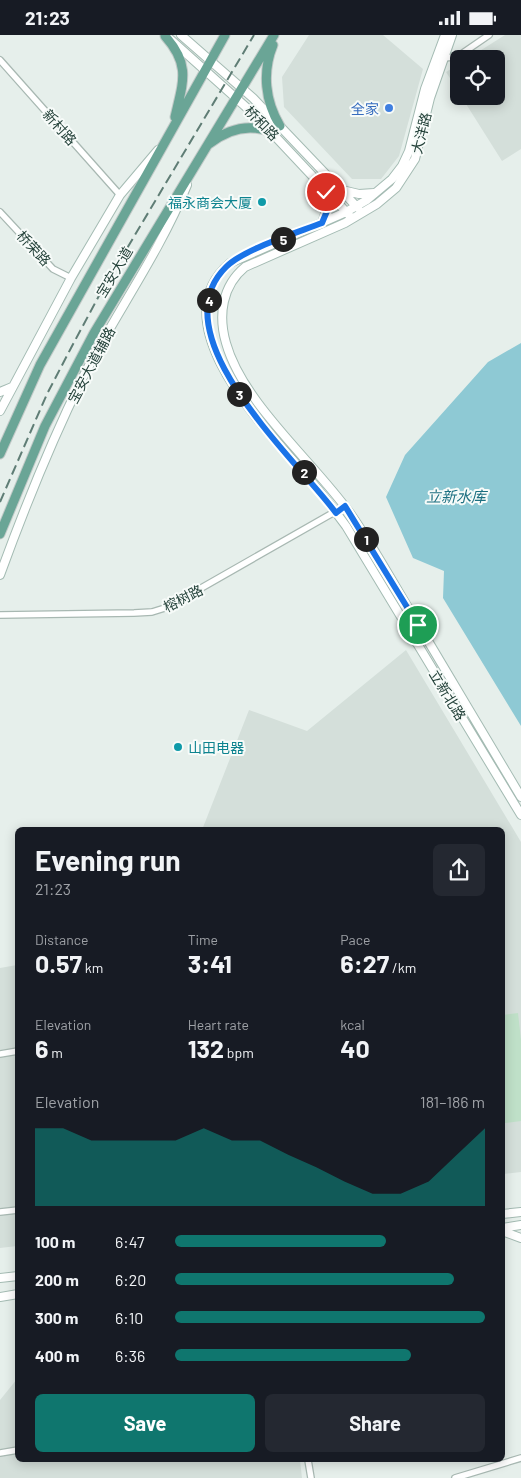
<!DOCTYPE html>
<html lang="en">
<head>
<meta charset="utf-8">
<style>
  body { margin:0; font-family:Barlow,"Noto Sans SC",sans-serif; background:#242831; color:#f1f3f6; height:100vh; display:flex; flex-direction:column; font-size:19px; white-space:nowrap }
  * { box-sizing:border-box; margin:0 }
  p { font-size:16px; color:#9ea1a6 }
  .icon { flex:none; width:28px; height:28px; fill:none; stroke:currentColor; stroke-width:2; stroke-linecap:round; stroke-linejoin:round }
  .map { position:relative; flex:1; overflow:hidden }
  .side { position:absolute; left:15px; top:792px; width:490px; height:635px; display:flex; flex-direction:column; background:#171b24; border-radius:8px; box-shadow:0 2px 12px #0003 }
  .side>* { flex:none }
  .tools { position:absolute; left:450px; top:15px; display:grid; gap:10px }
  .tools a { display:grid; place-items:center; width:55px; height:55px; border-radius:8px; background:#171b24; box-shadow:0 2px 12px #0003; font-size:25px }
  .pin { position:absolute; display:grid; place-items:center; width:42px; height:42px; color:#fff; margin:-21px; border:2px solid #fff; border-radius:50%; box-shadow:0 1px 5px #0007 }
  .km { position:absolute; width:25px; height:25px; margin:-12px; border-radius:50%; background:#222; color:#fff; font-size:14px; line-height:25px; text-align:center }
  .round { display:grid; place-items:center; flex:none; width:52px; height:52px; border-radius:8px; background:#242831 }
  .headline { display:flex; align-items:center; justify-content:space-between; height:85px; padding:0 20px }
  h1 { font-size:28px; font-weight:700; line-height:38px }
  .metrics { display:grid; grid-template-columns:repeat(3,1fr); gap:8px; height:85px; padding:5px 20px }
  .metrics div { display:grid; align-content:center }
  .metrics b { font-size:25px; font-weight:700 }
  .metrics small { font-size:14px; font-weight:400 }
  .metrics p { font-size:14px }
  .chart { height:140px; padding:10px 20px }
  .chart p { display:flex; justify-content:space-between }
  .chart svg { width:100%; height:90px; margin-top:5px; fill:#0f766e; opacity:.7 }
  .button { display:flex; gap:10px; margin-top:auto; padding:10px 20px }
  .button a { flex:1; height:58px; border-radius:8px; background:#0f766e; color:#fff; font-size:20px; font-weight:700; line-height:58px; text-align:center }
  .button a+a { background:#242831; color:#f1f3f6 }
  ul { padding:0 20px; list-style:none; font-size:16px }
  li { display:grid; grid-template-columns:80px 60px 1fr; align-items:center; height:38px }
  li i { height:12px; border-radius:6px; background:#0f766e }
  .status { display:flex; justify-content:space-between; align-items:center; height:35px; padding:0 25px; background:#171b24; direction:ltr }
  .status svg { height:14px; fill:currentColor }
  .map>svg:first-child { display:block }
  .built { fill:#d4dfda }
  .green { fill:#bfe0c8 }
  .water { fill:#8ec9d4 }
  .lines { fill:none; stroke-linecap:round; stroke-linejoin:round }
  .street-casing { stroke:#a8b8b2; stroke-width:8 }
  .secondary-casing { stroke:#a4bbb3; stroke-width:10 }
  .primary-casing { stroke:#c2cac8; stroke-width:11 }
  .street { stroke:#fff; stroke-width:5.5 }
  .secondary { stroke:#fff; stroke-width:8 }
  .primary { stroke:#6aa596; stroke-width:9 }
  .rail { stroke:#5f7d75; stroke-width:2; stroke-dasharray:10 5; stroke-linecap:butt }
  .route-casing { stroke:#fff; stroke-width:10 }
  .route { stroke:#1a73e8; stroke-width:6 }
  .shop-dot { fill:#3f7fe0; stroke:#f7fbf9; stroke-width:2 }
  .culture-dot { fill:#0f9aa8; stroke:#f7fbf9; stroke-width:2 }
  .labels { text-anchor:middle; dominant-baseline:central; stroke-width:4; stroke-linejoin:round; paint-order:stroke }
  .shop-label { font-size:14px; fill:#366cbe; stroke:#f7fbf9; text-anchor:end }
  .street-label { font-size:14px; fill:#24423a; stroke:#f7fbf9 }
  .culture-label { font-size:14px; fill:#0d838f; stroke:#f7fbf9; text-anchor:end }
  .water-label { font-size:15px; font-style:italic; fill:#1c6f80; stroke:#f7fbf9 }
</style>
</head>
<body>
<div class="status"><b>21:23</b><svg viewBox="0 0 49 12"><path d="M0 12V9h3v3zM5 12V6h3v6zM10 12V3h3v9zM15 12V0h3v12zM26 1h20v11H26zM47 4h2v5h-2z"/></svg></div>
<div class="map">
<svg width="521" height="1443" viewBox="0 0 521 1443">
  <rect width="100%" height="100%" fill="#e6efeb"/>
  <path class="built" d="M309,0H383L423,34L399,121L381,144H352L284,72L282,42Z
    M505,0H521V114L502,126L461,61H496V24H467Z
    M459,29V57L446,37Z
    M406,615L521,807V1137L503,1139L502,795H202L249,675L307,696Z
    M17,930V1211L0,1213V933Z
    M17,1344L18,1425H300L302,1443H0V1365Z"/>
  <path class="green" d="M518,978L521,1005V1086L505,1088L502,1059L503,980Z"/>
  <path class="water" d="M521,308V691L443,563L444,536L413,523L386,462L405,420L488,327Z"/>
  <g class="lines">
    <g class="street-casing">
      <path id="street" d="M441,23L457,22L489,0
        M0,25L120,160
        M0,177L53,234L71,243
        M0,580L134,578L152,577L168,572L345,471
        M0,1019L18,1016
        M0,1177L18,1175
        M0,1418L18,1415
        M308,1425L311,1443
        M455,1443L521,1423"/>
    </g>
    <g class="secondary-casing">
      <path id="secondary" d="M181,0L253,63L358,173
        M445,0L425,54L409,116L402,131L392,144L367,165L346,177L230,228C160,287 264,392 303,437C318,454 332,472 346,491L521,780
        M452,0L430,63L415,124L396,153L377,169L345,188L245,232C222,251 218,280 226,308C243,369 316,429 352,481C375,514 394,550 415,584C450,643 486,703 521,762
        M170,4L256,81L349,180
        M342,155L359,159L374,158
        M322,188L327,173L325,155
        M0,357L12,352
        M0,376L71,243L120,160L158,115
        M0,540C24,474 51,407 82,344C115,279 159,219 187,150
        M502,1179L521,1177
        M502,1193L521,1190
        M502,1196L521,1203
        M0,1243L18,1241
        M0,1262L18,1259"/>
    </g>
    <g class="primary-casing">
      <path id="primary" d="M165,1C191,30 183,47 175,82
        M273,10C262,37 265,66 280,91
        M209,109C228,94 248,88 271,97
        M0,419L40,330L225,0
        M0,499L45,391L94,298L274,0"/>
    </g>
    <use href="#street" class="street"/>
    <use href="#secondary" class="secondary"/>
    <use href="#primary" class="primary"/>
    <path class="rail" d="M0,467L47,359L71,313L101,257L254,0"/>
  </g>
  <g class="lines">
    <g class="route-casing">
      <path id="route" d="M326,157L327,176L322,188C296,198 244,214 226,232C157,300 298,426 336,478L345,471L418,590"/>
    </g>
    <use href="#route" class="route"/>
  </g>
  <circle class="shop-dot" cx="389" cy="73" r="5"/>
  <g class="culture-dot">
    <circle cx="262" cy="167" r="5"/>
    <circle cx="178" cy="712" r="5"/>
  </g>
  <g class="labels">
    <g class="shop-label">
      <text x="379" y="73">全家</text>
    </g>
    <g class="street-label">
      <text transform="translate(262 88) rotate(46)">桥和路</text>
      <text transform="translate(60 92) rotate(48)">新村路</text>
      <text transform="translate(421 98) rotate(-76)">大洋路</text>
      <text transform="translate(34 213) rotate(47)">桥荣路</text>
      <text transform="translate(114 237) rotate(-59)">宝安大道</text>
      <text transform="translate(91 330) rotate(-62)">宝安大道辅路</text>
      <text transform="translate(183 563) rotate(-27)">榕树路</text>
      <text transform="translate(448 660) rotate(59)">立新北路</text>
    </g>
    <g class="culture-label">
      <text x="252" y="167">福永商会大厦</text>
      <text x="188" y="712" text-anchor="start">山田电器</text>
    </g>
    <g class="water-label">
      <text x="456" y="461">立新水库</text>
    </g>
  </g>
</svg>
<div class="tools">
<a><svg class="icon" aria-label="locate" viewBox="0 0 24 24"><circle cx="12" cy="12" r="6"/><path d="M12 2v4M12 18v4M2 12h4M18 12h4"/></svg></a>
</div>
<div class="pin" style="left:418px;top:590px;background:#1e9e55"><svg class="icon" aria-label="arrive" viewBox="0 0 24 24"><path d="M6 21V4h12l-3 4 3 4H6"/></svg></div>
<div class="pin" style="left:326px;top:157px;background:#d93025"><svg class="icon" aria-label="check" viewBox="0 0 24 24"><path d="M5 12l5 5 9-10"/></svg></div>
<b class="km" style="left:366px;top:504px">1</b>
<b class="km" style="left:304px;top:437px">2</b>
<b class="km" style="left:239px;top:359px">3</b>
<b class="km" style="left:209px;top:265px">4</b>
<b class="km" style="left:283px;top:204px">5</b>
<section class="side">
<div class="headline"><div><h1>Evening run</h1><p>21:23</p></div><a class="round"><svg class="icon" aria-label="share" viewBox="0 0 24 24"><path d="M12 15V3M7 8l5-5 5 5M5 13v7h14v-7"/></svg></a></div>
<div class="metrics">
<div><p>Distance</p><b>0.57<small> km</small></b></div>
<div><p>Time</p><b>3:41</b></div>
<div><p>Pace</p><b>6:27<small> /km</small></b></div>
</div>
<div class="metrics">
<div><p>Elevation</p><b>6<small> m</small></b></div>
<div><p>Heart rate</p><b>132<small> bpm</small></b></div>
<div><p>kcal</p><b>40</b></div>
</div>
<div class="chart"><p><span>Elevation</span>181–186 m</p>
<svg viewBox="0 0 160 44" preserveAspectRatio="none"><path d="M0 44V6L10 6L20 12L30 12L40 12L50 12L60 6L70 12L80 12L90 19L100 25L110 32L120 38L130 38L140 32L150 19L160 6V44z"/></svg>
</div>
<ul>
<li><b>100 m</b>6:47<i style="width:68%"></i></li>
<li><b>200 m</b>6:20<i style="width:90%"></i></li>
<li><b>300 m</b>6:10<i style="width:100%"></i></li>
<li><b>400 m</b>6:36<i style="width:76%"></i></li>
</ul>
<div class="button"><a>Save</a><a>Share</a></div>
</section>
</div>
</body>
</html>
